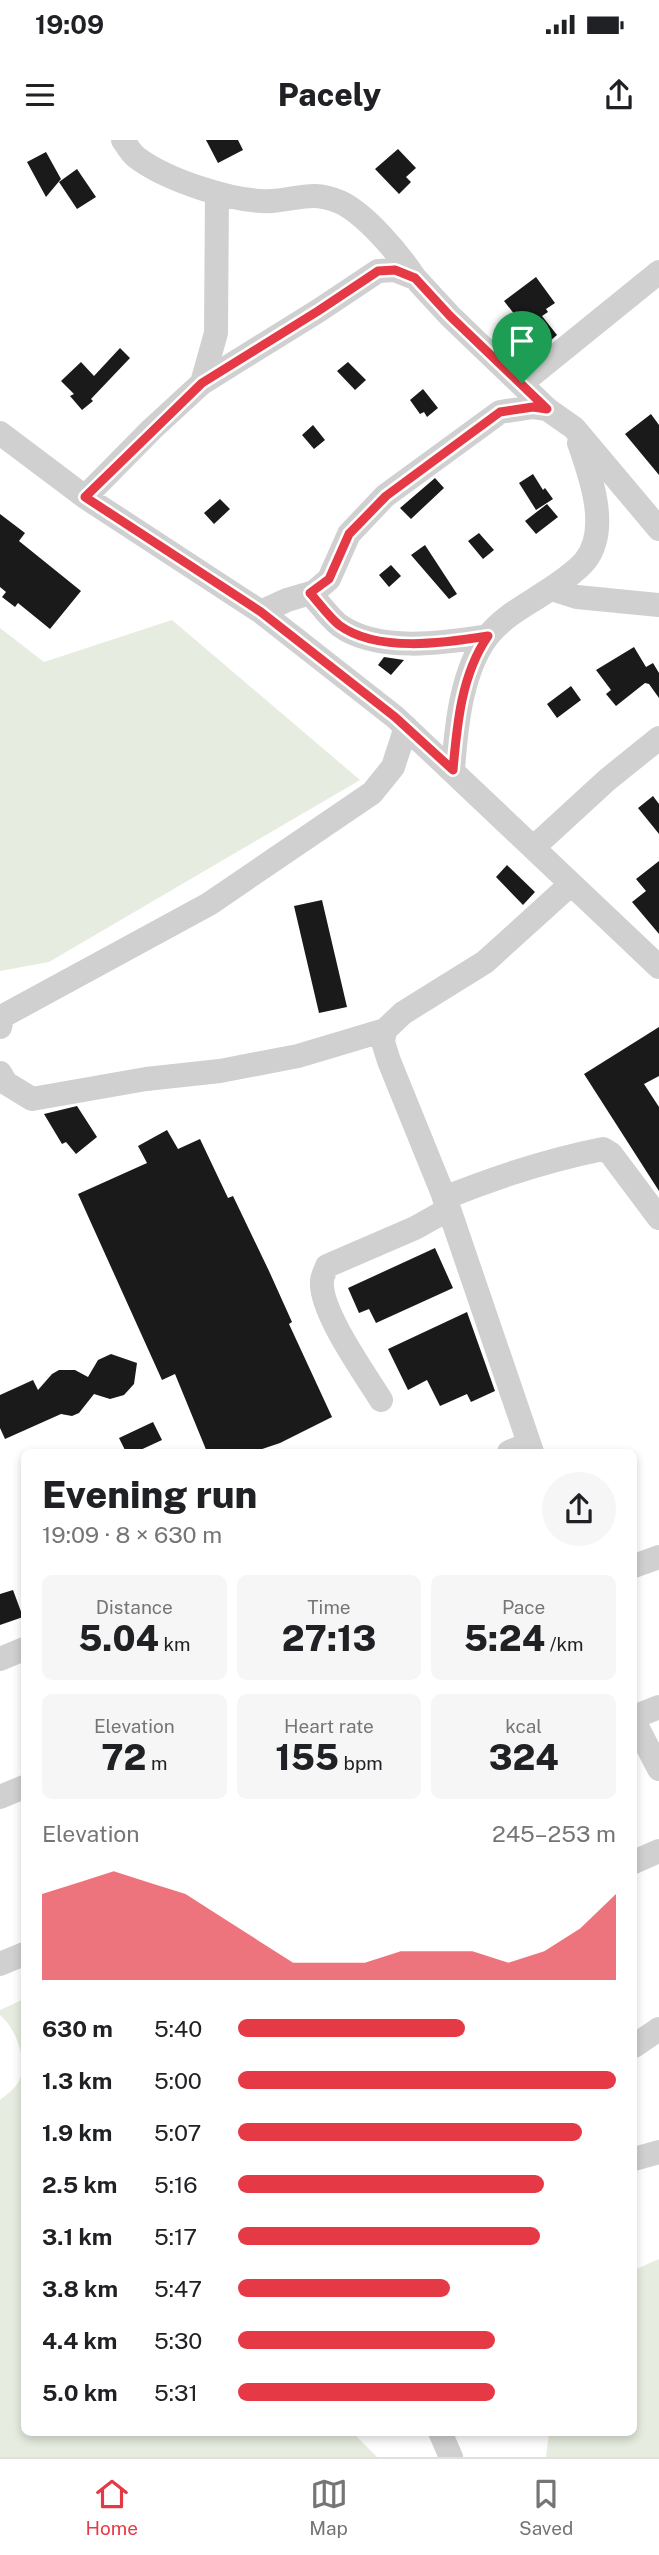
<!DOCTYPE html>
<html lang="en">
<head>
<meta charset="utf-8">
<style>
  body { margin:0; font-family:"Public Sans",sans-serif; background:#f6f6f6; color:#202124; height:100vh; display:flex; flex-direction:column; font-size:26px; white-space:nowrap }
  * { box-sizing:border-box; margin:0 }
  p { font-size:23px; color:#757577 }
  .icon { flex:none; width:38px; height:38px; fill:none; stroke:currentColor; stroke-width:2; stroke-linecap:round; stroke-linejoin:round }
  .map { position:relative; flex:1; overflow:hidden }
  .drawer { position:absolute; left:21px; top:1309px; width:616px; height:987px; display:flex; flex-direction:column; background:#fff; border-radius:10px; box-shadow:0 4px 10px #0003 }
  .drawer>* { flex:none }
  .pin { position:absolute; display:grid; place-items:center; width:60px; height:60px; color:#fff; margin:-72px -30px; border-radius:50% 50% 50% 0; rotate:-45deg; box-shadow:0 0 7px #0007 }
  .pin .icon { rotate:45deg }
  .round { display:grid; place-items:center; flex:none; width:74px; height:74px; border-radius:37px; background:#f6f6f6 }
  .summary { display:flex; align-items:center; justify-content:space-between; height:119px; padding:0 21px }
  h1 { font-size:38px; font-weight:800; line-height:52px }
  .metrics { display:grid; grid-template-columns:repeat(3,1fr); gap:10px; height:119px; padding:7px 21px }
  .metrics div { display:grid; align-content:center; border-radius:10px; background:#f6f6f6; text-align:center }
  .metrics b { font-size:35px; font-weight:800 }
  .metrics small { font-size:19px; font-weight:400 }
  .metrics p { font-size:19px }
  .chart { height:196px; padding:14px 21px }
  .chart p { display:flex; justify-content:space-between }
  .chart svg { width:100%; height:126px; margin-top:7px; fill:#e63946; opacity:.7 }
  ul { padding:0 21px; list-style:none; font-size:23px }
  li { display:grid; grid-template-columns:112px 84px 1fr; align-items:center; height:52px }
  li i { height:18px; border-radius:9px; background:#e63946 }
  .status { display:flex; justify-content:space-between; align-items:center; height:49px; padding:0 35px; background:#fff; direction:ltr }
  .status svg { height:19px; fill:currentColor }
  header { display:flex; justify-content:space-between; align-items:center; height:91px; padding:0 21px; background:#fff; font-size:32px; font-weight:800 }
  .dock { display:flex; justify-content:space-around; align-items:center; height:98px; border-top:2px solid #e0e0e0; background:#fff; font-size:19px; color:#757577 }
  .dock a { display:grid; justify-items:center; gap:4px }
  .dock .active { color:#e63946 }
  .map>svg:first-child { display:block }
  .green { fill:#e6ecdf }
  .building { fill:#1a1a1a }
  .lines { fill:none; stroke-linecap:round; stroke-linejoin:round }
  .minor { stroke:#d0d0d0; stroke-width:24 }
  .route-casing { stroke:#fff; stroke-width:14 }
  .route { stroke:#e63946; stroke-width:9 }
</style>
</head>
<body>
<div class="status"><b>19:09</b><svg viewBox="0 0 49 12"><path d="M0 12V9h3v3zM5 12V6h3v6zM10 12V3h3v9zM15 12V0h3v12zM26 1h20v11H26zM47 4h2v5h-2z"/></svg></div>
<header><svg class="icon" aria-label="menu" viewBox="0 0 24 24"><path d="M4 6h16M4 12h16M4 18h16"/></svg>Pacely<svg class="icon" aria-label="share" viewBox="0 0 24 24"><path d="M12 15V3M7 8l5-5 5 5M5 13v7h14v-7"/></svg></header>
<div class="map">
<svg width="659" height="2317" viewBox="0 0 659 2317">
  <rect width="100%" height="100%" fill="#fff"/>
  <path class="green" d="M172,480L360,640L49,822L0,831V488L44,522Z
    M24,1859V2292L353,2293L377,2317H0V1960C6,1955 16,1948 19,1941C28,1921 16,1888 0,1875V1870Z
    M659,2119V2317H546L549,2293L634,2292V2130Z"/>
  <path class="building" d="M206,0H238L243,10L218,23Z
    M398,9L416,28L406,37L411,42L399,54L375,29Z
    M46,12L61,39L46,57L27,22Z
    M77,29L96,57L77,69L59,42Z
    M536,137L555,163L546,169L548,172L542,176L557,195L543,207L518,173L515,175L504,161Z
    M120,208L130,218L91,259L93,261L82,270L70,256L74,254L61,241L81,222L94,236Z
    M348,222L366,240L355,250L337,231Z
    M423,249L438,268L427,277L424,272L420,274L410,260Z
    M651,274L659,285V335L625,294Z
    M313,285L325,300L314,309L302,295Z
    M533,334L543,350L545,348L553,359L536,370L519,343Z
    M435,338L444,348L411,379L400,368Z
    M220,359L230,369L214,384L204,373Z
    M547,364L558,377L536,394L525,381Z
    M0,374L25,393L19,401L81,451L50,489L18,463L15,467L2,457L6,452L0,447Z
    M479,393L494,410L483,419L468,401Z
    M425,405L457,454L449,459L411,415Z
    M391,425L401,436L389,447L379,435Z
    M634,507L646,527L653,523L659,533V558L649,544L645,543L616,566L606,554L611,550L596,530Z
    M384,517L404,520L391,535L378,525Z
    M571,546L581,560L557,578L547,564Z
    M653,656L659,664V694L638,668Z
    M659,721V794L632,762L646,751L636,739Z
    M507,725L535,752L523,765L496,737Z
    M322,760L347,867L319,873L294,766Z
    M659,887V936L644,944L659,967V1051L584,934Z
    M77,966L97,997L76,1014L66,1002L62,1004L44,974Z
    M167,990L178,1009L200,999L228,1058L233,1056L269,1131L292,1182L289,1184L332,1277L280,1303L253,1312H207L175,1234L162,1240L78,1054L147,1023L138,1006Z
    M435,1108L453,1148L376,1183L369,1169L359,1173L348,1148Z
    M467,1172L495,1251L471,1262L467,1254L440,1266L427,1240L408,1250L388,1209Z
    M111,1214L137,1223L134,1244L124,1255L110,1259L94,1254L79,1273L72,1276L61,1274L5,1299L0,1288V1255L33,1240L38,1250L52,1234L59,1230H75L88,1237L98,1220Z
    M153,1282L162,1300L136,1312H126L119,1298Z
    M13,1450L23,1477L0,1485V1454Z"/>
  <g class="lines">
    <path class="minor" d="M123,0C127,6 131,13 136,17C166,40 235,63 272,61C299,59 313,50 340,62C366,74 400,115 415,138
      M202,243L216,193L217,53
      M522,243L659,132
      M0,293L85,357L261,472L395,577L659,827
      M85,357L152,289L202,243L318,171L378,131L395,130L415,138L450,176L547,269
      M552,449L577,457L659,465
      M310,453C319,463 329,477 339,485C377,513 445,503 488,496
      M261,472L287,460L314,452L329,439L349,394L385,356L500,272L533,267L547,269L574,288L659,389
      M453,630C456,588 461,532 487,497C501,479 519,469 538,457C553,447 573,435 585,421C610,390 591,337 579,303
      M534,707L607,640L659,598
      M0,887L3,876L209,764L372,653L393,627L406,587
      M0,933L6,943L32,959L146,939L220,931L298,916L385,890
      M444,1058C496,1037 548,1020 603,1009L611,1014L659,1078
      M449,1069L532,1312
      M381,1260C365,1234 319,1170 322,1141C322,1136 326,1130 327,1126L415,1088L449,1069L389,921L383,902L385,890L403,873L485,822L571,744
      M509,1312L528,1304
      M634,1426L659,1417
      M0,1519L24,1509
      M634,1577L659,1567
      M634,1581L659,1629
      M0,1657L24,1647
      M634,1722L659,1711
      M0,1824L24,1814
      M634,1906L659,1889
      M634,2019L659,2012
      M440,2292L451,2317"/>
  </g>
  <g class="lines">
    <g class="route-casing">
      <path id="route" d="M395,130L415,138L450,176L547,269L533,267L500,272L386,356L349,394L329,439L310,453C319,463 329,477 339,485C377,513 445,503 488,496C461,535 457,585 453,630L395,577L261,472L85,357L202,243L318,171L378,131Z"/>
    </g>
    <use href="#route" class="route"/>
  </g>
</svg>
<div class="pin" style="left:522px;top:243px;background:#1e9e55"><svg class="icon" aria-label="arrive" viewBox="0 0 24 24"><path d="M6 21V4h12l-3 4 3 4H6"/></svg></div>
<section class="drawer">
<div class="summary"><div><h1>Evening run</h1><p>19:09 · 8 × 630 m</p></div><a class="round"><svg class="icon" aria-label="share" viewBox="0 0 24 24"><path d="M12 15V3M7 8l5-5 5 5M5 13v7h14v-7"/></svg></a></div>
<div class="metrics">
<div><p>Distance</p><b>5.04<small> km</small></b></div>
<div><p>Time</p><b>27:13</b></div>
<div><p>Pace</p><b>5:24<small> /km</small></b></div>
</div>
<div class="metrics">
<div><p>Elevation</p><b>72<small> m</small></b></div>
<div><p>Heart rate</p><b>155<small> bpm</small></b></div>
<div><p>kcal</p><b>324</b></div>
</div>
<div class="chart"><p><span>Elevation</span>245–253 m</p>
<svg viewBox="0 0 160 44" preserveAspectRatio="none"><path d="M0 44V14L10 10L20 6L30 10L40 14L50 22L60 30L70 38L80 38L90 38L100 34L110 34L120 34L130 38L140 34L150 26L160 14V44z"/></svg>
</div>
<ul>
<li><b>630 m</b>5:40<i style="width:60%"></i></li>
<li><b>1.3 km</b>5:00<i style="width:100%"></i></li>
<li><b>1.9 km</b>5:07<i style="width:91%"></i></li>
<li><b>2.5 km</b>5:16<i style="width:81%"></i></li>
<li><b>3.1 km</b>5:17<i style="width:80%"></i></li>
<li><b>3.8 km</b>5:47<i style="width:56%"></i></li>
<li><b>4.4 km</b>5:30<i style="width:68%"></i></li>
<li><b>5.0 km</b>5:31<i style="width:68%"></i></li>
</ul>
</section>
</div>
<nav class="dock">
<a class="active"><svg class="icon" aria-label="home" viewBox="0 0 24 24"><path d="M3 11l9-7 9 7M6 9v11h12V9"/></svg>Home</a>
<a><svg class="icon" aria-label="map" viewBox="0 0 24 24"><path d="M3 6l6-2 6 2 6-2v14l-6 2-6-2-6 2zM9 4v14M15 6v14"/></svg>Map</a>
<a><svg class="icon" aria-label="saved" viewBox="0 0 24 24"><path d="M7 4h10v16l-5-4-5 4z"/></svg>Saved</a>
</nav>
</body>
</html>
